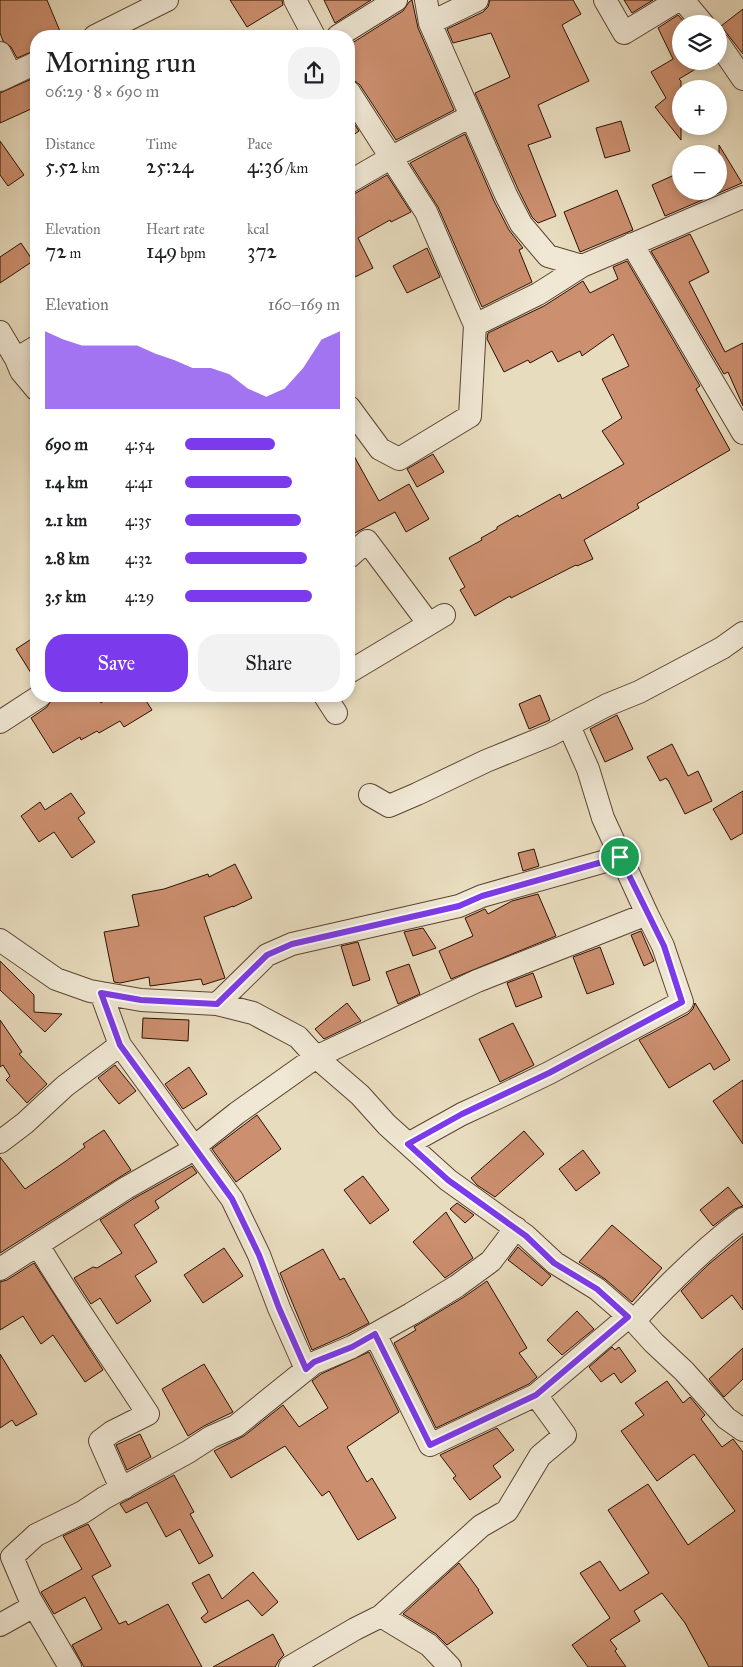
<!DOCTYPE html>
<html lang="en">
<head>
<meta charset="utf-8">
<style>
  body { margin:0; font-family:"IM FELL Great Primer",serif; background:#f2f2f2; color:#202124; height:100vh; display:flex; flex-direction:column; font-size:19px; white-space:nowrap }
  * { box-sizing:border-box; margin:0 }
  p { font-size:16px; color:#757577 }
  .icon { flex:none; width:28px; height:28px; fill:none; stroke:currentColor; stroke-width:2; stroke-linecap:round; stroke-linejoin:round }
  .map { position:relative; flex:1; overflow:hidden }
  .sheet { position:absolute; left:30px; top:30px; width:325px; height:672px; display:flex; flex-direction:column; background:#fff; border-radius:20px; box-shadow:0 2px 8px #0003 }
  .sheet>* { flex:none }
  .buttons { position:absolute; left:672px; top:15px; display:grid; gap:10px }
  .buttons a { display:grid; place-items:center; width:55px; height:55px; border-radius:50%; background:#fff; box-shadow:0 2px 8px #0003; font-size:25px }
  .pin { position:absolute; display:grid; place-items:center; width:42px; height:42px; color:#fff; margin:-21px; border:2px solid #fff; border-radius:50%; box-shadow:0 1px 5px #0007 }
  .round { display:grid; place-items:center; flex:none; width:52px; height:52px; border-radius:20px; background:#f2f2f2 }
  .headline { display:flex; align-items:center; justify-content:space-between; height:85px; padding:0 15px }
  h1 { font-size:28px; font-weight:600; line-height:38px }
  .metrics { display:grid; grid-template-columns:repeat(3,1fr); gap:8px; height:85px; padding:5px 15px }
  .metrics div { display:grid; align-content:center }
  .metrics b { font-size:21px; font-weight:600 }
  .metrics small { font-size:14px; font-weight:400 }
  .metrics p { font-size:14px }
  .chart { height:140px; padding:10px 15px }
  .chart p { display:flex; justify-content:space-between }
  .chart svg { width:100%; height:90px; margin-top:5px; fill:#7c3aed; opacity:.7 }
  .button { display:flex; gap:10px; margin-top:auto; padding:10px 15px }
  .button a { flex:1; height:58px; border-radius:20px; background:#7c3aed; color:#fff; font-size:20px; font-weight:600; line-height:58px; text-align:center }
  .button a+a { background:#f2f2f2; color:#202124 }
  ul { padding:0 15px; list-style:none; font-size:16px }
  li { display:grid; grid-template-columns:80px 60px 1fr; align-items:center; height:38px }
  li i { height:12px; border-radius:6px; background:#7c3aed }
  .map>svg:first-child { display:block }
  .building { fill:#cc8f6f; stroke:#2c1002 }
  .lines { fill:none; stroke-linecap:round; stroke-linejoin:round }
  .minor-casing { stroke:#5b4331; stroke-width:24 }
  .minor { stroke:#f0e8d5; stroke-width:22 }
  .route-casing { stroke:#fff; stroke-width:10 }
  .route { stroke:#7c3aed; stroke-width:6 }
</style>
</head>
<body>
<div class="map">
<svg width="743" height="1667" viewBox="0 0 743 1667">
  <rect width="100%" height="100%" fill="#e8dcbe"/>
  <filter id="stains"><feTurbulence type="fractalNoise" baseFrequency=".004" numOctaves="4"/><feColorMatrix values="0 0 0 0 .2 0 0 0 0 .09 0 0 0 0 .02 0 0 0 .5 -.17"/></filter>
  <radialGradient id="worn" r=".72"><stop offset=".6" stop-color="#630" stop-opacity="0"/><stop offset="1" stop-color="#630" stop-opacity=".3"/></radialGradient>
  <path class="building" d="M0,0H47L62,36H36V50L17,58L11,47L3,41L0,33Z
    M230,0H282L283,5L247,27Z
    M324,0H371L335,23Z
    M412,0L418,28L454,110L396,140L360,85L355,81L349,79V45L403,11L409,2Z
    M490,0H573L581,14L562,25L589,81L538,105L551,137L528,145L556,216L538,223L532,217L518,189L475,93L510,77L491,33L453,43L447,29L483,12L488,7Z
    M624,0H653L632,13Z
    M743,9V54L721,26Z
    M678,15L686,24H681V61H709L679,79L681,81V140L655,107L666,98L651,72L673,59L658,28Z
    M36,77V121L31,109L0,123V93Z
    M349,116L359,131L349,138Z
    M621,121L630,151L605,158L596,128Z
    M465,134L494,201L509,230L523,248L519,250L532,282L482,307L438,207L410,163Z
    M0,141L24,175L8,186L0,175Z
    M719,145L742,183L665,216L652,185L681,172V191H719Z
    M387,175L411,212L391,222L390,220L358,238L373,268L349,280V195L356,193Z
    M617,190L633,230L580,252L564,212Z
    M690,234L709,272L689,282L725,352L743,343V406L728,372L724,374L651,251Z
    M21,243L33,261L0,283V257Z
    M427,248L440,277L407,293L393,266Z
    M627,261L700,386L696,389L730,450L637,504L639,508L584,540L593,559L577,566L576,565L511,598L510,596L475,616L460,590L465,587L449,558L482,540L481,538L497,529V527L518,515L519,517L560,494L562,499L624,464L602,431L622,418L602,379L629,366L613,334L582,356L580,351L558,362L552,351L530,363L528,360L504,372L487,339L488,333L544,306L583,281L590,293L618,279L613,267Z
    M349,447L379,501L409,484L429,519L406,532L395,512L349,536Z
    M433,454L444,472L417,487L407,469Z
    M36,636V681L16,649Z
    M540,695L550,720L529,729L519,704Z
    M57,696H97L101,703L111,696H143L152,710L124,727L120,721L99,733L97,731L81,740L80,737L53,753L31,718L47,707L52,699Z
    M617,715L633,749L605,762L590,729Z
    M672,744L688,776L698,771L712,801L685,814L668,780H667L666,778L660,781L647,757Z
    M743,791V833L731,840L713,809Z
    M71,793L85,813L78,818L95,842L72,858L54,832L39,842L21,816L40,802L45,810Z
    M534,849L539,866L523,871L518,853Z
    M235,864L252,898L233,907V906L204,917L225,978L203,985L201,979L150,986L149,977L120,983L114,982L104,932L139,926L132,895L164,889L208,874L209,877Z
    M538,894L556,936L451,979L439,951L473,936L465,918L485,909L488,914L512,901Z
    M423,928L436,948L413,956L404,932Z
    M641,931L654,961L644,966L631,935Z
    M358,942L370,980L353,986L341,946Z
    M600,947L614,984L587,994L573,957Z
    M0,961L34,995V1012L62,1014L45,1032L0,990Z
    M409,964L420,994L398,1004L386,972Z
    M533,973L542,997L516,1007L507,983Z
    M347,1003L361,1021L324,1039L315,1029Z
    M695,1003L730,1060L714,1070L710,1063L669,1088L639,1040L688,1014L693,1009Z
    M143,1018L189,1020L188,1041L142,1038Z
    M0,1020L22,1052L19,1054L47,1084L27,1103L6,1080L10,1076L3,1065L0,1067Z
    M513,1023L534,1065L500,1082L479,1039Z
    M115,1065L136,1091L119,1104L98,1078Z
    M189,1067L207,1094L183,1109L165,1084Z
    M743,1080V1144L713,1101Z
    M257,1115L281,1149L236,1182L212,1149Z
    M104,1130L131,1170L0,1253V1157L25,1189L66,1161L85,1147L83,1144Z
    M524,1131L544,1154L495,1197L477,1185L471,1178Z
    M583,1150L600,1173L576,1191L559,1169Z
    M192,1166L197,1173L155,1201L159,1208L134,1225L157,1262L135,1276L151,1301L117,1324L100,1298L91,1304L74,1278L93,1267L97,1268L122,1253L100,1220L133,1199Z
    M363,1176L389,1210L370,1224L344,1190Z
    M728,1187L743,1206L735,1209L713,1226L700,1210Z
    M457,1203L474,1215L465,1223L450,1209Z
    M446,1212L473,1258L445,1278L413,1242Z
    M612,1225L662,1268L632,1302L605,1279L579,1262Z
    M743,1236V1310L732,1295L702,1319L681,1291L709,1264Z
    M518,1247L551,1276L542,1286L508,1260Z
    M224,1248L243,1276L203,1303L184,1275Z
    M323,1249L340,1280L344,1278L369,1323L346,1335L312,1350L280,1273Z
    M34,1263L103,1370L85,1382L53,1335L41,1344L23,1316L0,1330V1282L7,1280Z
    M487,1281L527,1348L519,1353L537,1377L529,1384L436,1428L394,1343L416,1330L414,1327L464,1297Z
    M577,1311L594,1329L562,1355L547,1340Z
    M612,1347L615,1350L619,1347L636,1371L621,1383L614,1373L601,1382L589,1367Z
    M743,1348V1379L724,1397L709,1379Z
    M369,1352L399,1412L347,1447L367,1482L372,1478L396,1518L358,1540L329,1491L322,1496L285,1446L231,1478L214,1451L244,1436L283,1405L299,1427L328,1408L312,1381L321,1374Z
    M0,1354L37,1414L16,1426L12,1420L0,1428Z
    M204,1364L233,1412L204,1426L188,1436L162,1389Z
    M667,1381L683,1403L690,1397L705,1415L701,1419L722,1447L733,1439L743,1452V1667H709L685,1623L662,1593L634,1611L640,1621L610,1640L617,1649L615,1651L626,1667H588L572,1645L610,1618L580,1573L600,1561L620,1591L649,1573L608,1510L648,1484L688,1545L735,1511L694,1454L657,1481L621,1431L644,1415L635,1403Z
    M497,1428L514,1450L493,1466L501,1477L470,1500L453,1478L456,1476L440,1455Z
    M140,1434L151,1457L127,1470L116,1445Z
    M174,1475L194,1512L190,1514L213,1556L199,1564L180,1529L166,1537L147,1502L126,1513L120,1504Z
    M88,1524L111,1566L92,1576L119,1624L126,1621L128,1625L168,1604L202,1667H84L72,1645L102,1629L85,1597L54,1614L41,1592L82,1569L63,1536Z
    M459,1563L479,1590H478L493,1613L447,1645L436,1634L403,1614Z
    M253,1572L278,1602L262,1616L248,1600L205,1623L201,1618L208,1612L192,1583L209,1574L222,1599Z
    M273,1634L284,1655L279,1660L275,1667H213Z"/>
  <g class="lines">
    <g class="minor-casing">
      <path id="minor" d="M295,0L314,36
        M426,0L430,23L506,195L521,224L548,256L582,266L743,197
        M605,0L624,33L678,0
        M683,0L703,24
        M430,23L477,0
        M95,36L167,0
        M338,36L396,0
        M719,44L743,79
        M0,53L11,75
        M0,80L36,63
        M349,92L426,212L475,325L538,294L582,266
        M349,182L392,157L471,116
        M632,244L743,433
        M0,332L16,359L21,371L36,389
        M16,359L36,347
        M349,407L380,449L399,459L470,416L475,325
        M349,557L367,541L429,624
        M349,672L444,615
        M325,696L336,713
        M0,722L40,696
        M569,726L588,769L603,818L647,914
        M370,795L389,806L417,794L486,761L550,735L607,705L639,692L722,648L743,633
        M0,940L56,979L90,991L141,1000L217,1004L253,1013L298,1037L316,1057L360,1095L387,1125L448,1180L526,1236L555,1263L597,1289L634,1321L654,1343L684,1371L726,1418L743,1430
        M101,993L120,1045L232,1199L259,1255L279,1308L306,1369
        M217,1004L267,955L292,944L459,906L482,896L620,857
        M0,1142L25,1123L65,1086L120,1045
        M38,1245C72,1303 112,1358 148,1414L112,1432L100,1441L116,1477L124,1488
        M0,1269L126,1188L184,1155L237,1113L316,1057L477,981L647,914L663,946L682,1002L549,1073L499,1097L462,1114L408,1144
        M634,1321C668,1284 703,1249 743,1219
        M375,1334L430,1445L536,1395L628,1317
        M381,1616L481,1526L507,1511L540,1456L565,1435L536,1395
        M0,1625L34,1606
        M70,1667L30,1599L12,1557L36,1535L83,1512L104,1498L188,1452L211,1437L236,1426L314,1363L352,1347L411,1314L457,1286L491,1261L516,1228
        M290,1667L355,1629L381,1616L429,1645L450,1667"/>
    </g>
    <use href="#minor" class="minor"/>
  </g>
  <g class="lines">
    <g class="route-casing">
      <path id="route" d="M620,857L664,946L682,1002L549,1073L462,1114L408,1144L448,1180L526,1236L554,1263L597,1289L628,1317L536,1395L430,1445L375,1334L352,1347L314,1362L306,1369L279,1308L259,1255L232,1199L120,1045L101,993L141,1000L217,1004L267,955L292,944L459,906L482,896Z"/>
    </g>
    <use href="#route" class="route"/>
  </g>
  <rect width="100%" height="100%" filter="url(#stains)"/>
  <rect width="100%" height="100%" fill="url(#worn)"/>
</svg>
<div class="buttons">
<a><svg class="icon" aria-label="layers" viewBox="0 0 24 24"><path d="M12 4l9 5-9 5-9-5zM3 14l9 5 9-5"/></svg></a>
<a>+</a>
<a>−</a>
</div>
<div class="pin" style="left:620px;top:857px;background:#1e9e55"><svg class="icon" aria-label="arrive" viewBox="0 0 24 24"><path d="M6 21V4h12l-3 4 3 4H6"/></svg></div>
<section class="sheet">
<div class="headline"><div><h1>Morning run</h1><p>06:29 · 8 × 690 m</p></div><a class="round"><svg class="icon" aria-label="share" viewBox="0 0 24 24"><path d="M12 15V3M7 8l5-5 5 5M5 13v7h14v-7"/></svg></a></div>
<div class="metrics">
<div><p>Distance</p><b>5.52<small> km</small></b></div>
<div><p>Time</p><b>25:24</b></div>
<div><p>Pace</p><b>4:36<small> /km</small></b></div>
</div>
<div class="metrics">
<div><p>Elevation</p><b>72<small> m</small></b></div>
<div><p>Heart rate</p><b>149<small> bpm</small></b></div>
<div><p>kcal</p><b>372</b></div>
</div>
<div class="chart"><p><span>Elevation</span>160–169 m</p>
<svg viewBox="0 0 160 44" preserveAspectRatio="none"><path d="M0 44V6L10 10L20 13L30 13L40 13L50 13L60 17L70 20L80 24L90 24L100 27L110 34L120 38L130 34L140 24L150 10L160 6V44z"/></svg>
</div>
<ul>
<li><b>690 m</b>4:54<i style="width:58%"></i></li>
<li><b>1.4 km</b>4:41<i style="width:69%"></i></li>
<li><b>2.1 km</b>4:35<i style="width:75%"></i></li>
<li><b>2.8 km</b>4:32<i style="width:79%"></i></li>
<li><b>3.5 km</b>4:29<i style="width:82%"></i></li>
</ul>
<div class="button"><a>Save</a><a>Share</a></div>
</section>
</div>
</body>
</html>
